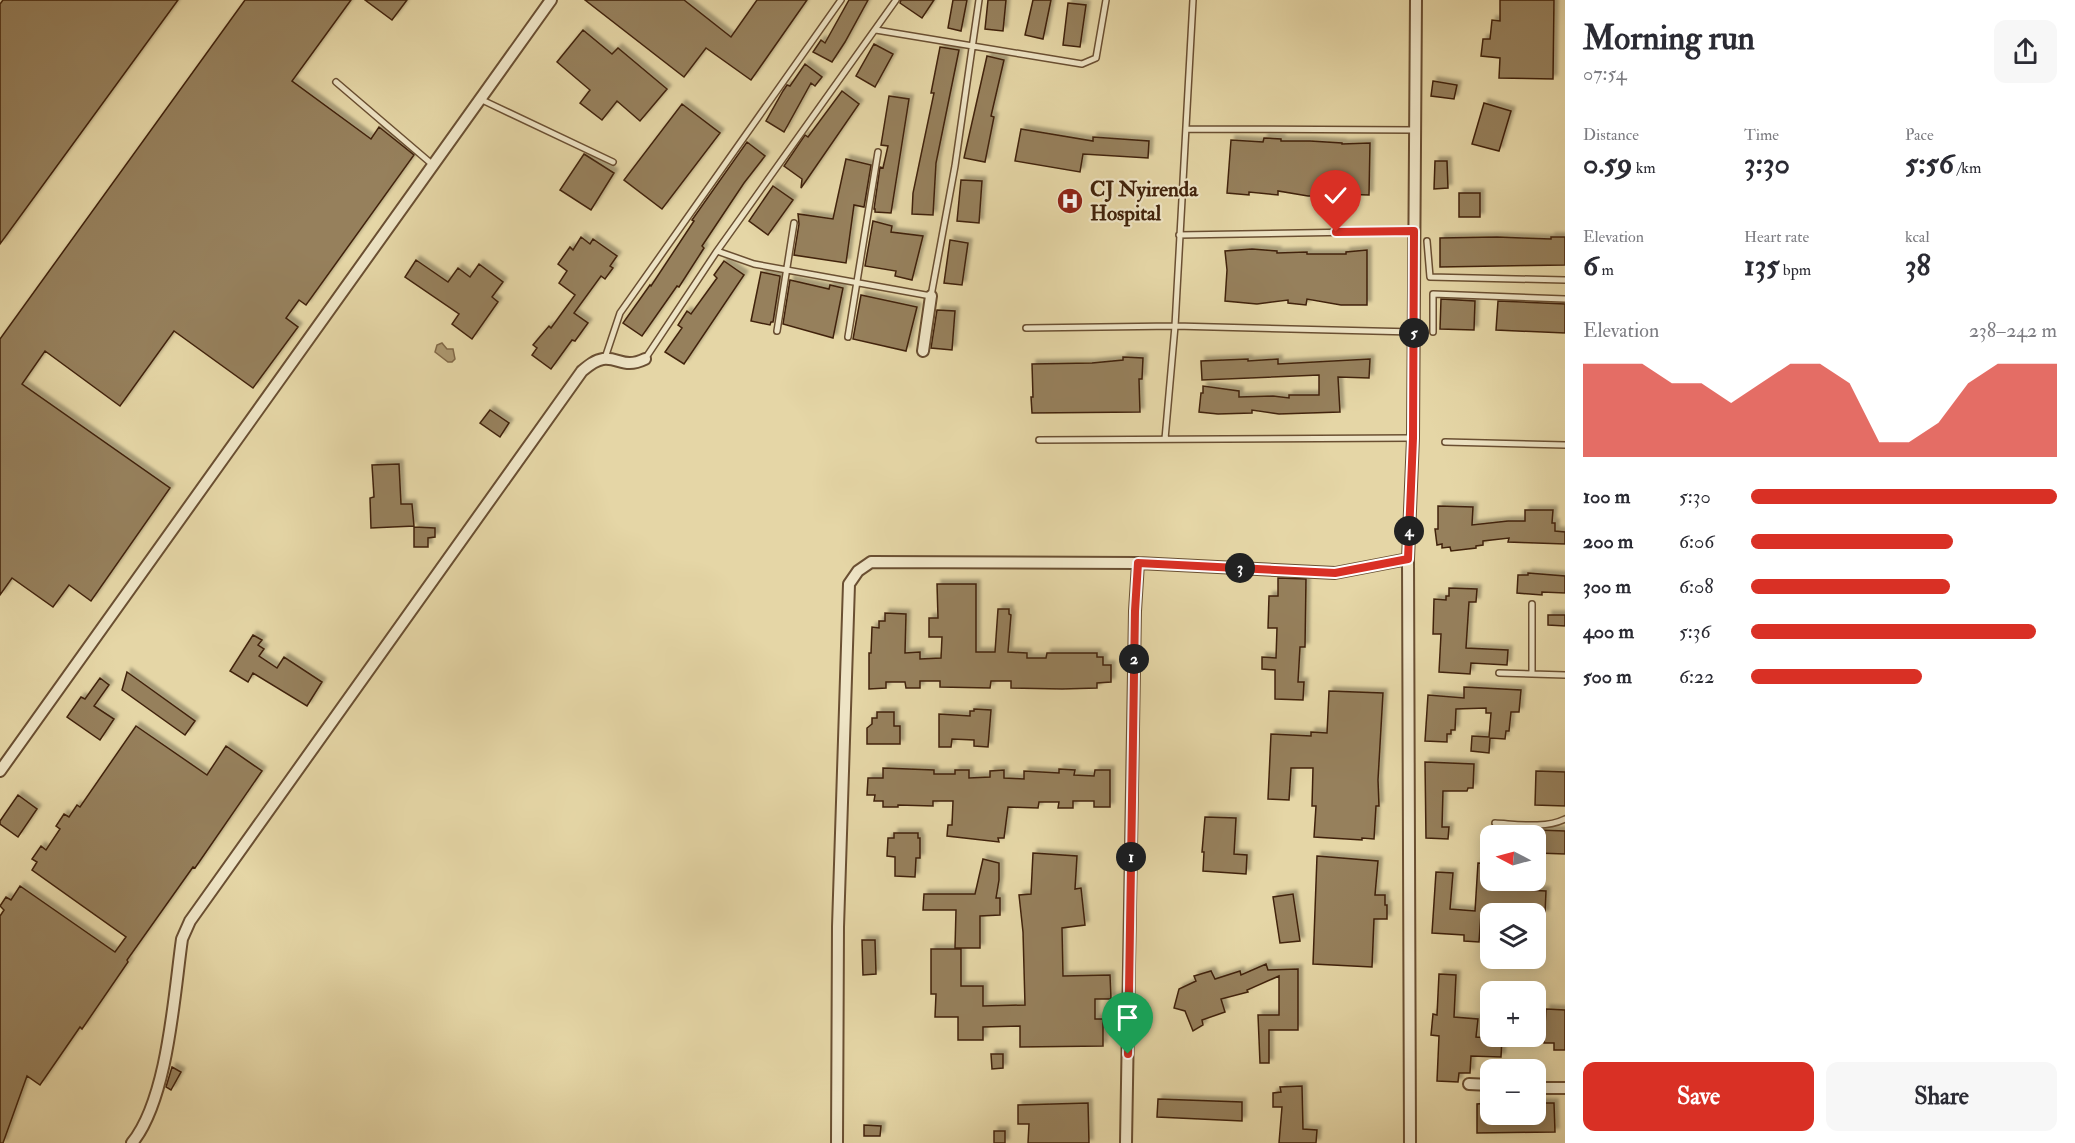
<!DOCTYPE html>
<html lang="en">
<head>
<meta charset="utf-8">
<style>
  body { margin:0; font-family:"IM FELL Double Pica",serif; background:#f7f7f7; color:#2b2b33; height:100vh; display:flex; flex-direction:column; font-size:22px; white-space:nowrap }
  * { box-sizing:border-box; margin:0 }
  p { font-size:20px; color:#7c7c81 }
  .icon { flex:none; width:33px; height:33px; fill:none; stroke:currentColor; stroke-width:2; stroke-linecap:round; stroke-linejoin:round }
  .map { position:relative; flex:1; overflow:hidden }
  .panel { display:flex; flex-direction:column; background:#fff; width:510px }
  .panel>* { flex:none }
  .needle { width:39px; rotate:276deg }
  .buttons { position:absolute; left:1480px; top:825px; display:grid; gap:12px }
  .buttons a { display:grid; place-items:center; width:66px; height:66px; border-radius:12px; background:#fff; box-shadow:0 3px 15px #0003; font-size:30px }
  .pin { position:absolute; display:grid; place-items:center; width:51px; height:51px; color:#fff; margin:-62px -26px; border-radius:50% 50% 50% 0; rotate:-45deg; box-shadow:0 0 6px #0007 }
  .pin .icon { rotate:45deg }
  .km { position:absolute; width:30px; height:30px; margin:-15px; border-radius:50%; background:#222; color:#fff; font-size:16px; line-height:30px; text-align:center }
  .round { display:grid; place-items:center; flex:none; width:63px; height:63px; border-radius:12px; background:#f7f7f7 }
  .head { display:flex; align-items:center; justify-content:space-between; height:102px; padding:0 18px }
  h1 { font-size:33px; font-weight:800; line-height:45px }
  .stats { display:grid; grid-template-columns:repeat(3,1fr); gap:9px; height:102px; padding:6px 18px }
  .stats div { display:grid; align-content:center }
  .stats b { font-size:30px; font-weight:800 }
  .stats small { font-size:16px; font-weight:400 }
  .stats p { font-size:16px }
  .chart { height:168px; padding:12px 18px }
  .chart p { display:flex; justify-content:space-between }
  .chart svg { width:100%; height:108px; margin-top:6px; fill:#d93025; opacity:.7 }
  .primary-button { display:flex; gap:12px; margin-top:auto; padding:12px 18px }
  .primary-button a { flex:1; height:69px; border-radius:12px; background:#d93025; color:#fff; font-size:24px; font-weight:800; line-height:69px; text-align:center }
  .primary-button a+a { background:#f7f7f7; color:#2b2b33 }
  ul { padding:0 18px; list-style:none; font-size:20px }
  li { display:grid; grid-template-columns:96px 72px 1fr; align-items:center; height:45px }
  li i { height:15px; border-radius:8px; background:#d93025 }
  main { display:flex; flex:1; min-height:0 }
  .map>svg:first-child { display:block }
  .water { fill:#ad9971; stroke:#826948; stroke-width:1.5 }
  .building { fill:#96805c; stroke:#41220b; stroke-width:1.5; filter:url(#shadow) }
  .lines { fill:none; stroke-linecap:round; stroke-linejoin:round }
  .service-casing { stroke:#6a4f32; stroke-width:8 }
  .minor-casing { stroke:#6a4f32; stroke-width:14 }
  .service { stroke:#eee4c5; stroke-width:5 }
  .minor { stroke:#eee4c5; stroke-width:10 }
  .route-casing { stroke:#fff; stroke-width:12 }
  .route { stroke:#d93025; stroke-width:8 }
  .labels { text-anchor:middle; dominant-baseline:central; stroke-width:4.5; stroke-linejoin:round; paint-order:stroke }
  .poi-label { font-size:21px; font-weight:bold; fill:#41220b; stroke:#eee4c5; text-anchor:start }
</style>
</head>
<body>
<main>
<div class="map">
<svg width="1565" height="1143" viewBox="0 0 1565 1143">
  <defs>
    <filter id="shadow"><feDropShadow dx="4" dy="-4" stdDeviation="1.5" flood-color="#0004"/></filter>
  </defs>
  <rect width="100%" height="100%" fill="#e5d6a6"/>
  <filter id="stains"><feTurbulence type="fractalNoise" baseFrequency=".00333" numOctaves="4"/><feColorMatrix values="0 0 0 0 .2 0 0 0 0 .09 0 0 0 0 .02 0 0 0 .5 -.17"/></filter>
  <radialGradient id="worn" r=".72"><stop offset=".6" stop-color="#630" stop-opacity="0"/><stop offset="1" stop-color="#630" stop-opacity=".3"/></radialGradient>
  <path class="water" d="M442,343L447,349H453L455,359L452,362H448L435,352L437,345Z"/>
  <path class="building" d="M3,0H178L0,244V4Z
    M245,0H351L292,81L371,139L379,127L414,155L306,305L299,300L286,318L298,327L253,388L174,331L120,406L45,351L22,384L170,488L91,601L69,585L53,607L12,578L0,595V339Z
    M365,0H407L392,20Z
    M585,0H684L731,37L757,0H807L751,80L706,48L684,77Z
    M849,0H868L845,42L832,62L813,52L821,40L825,43Z
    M901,0H934L922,18L900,3Z
    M953,0H967L961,31L948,28Z
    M988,0H1006L1003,31L985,29Z
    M1033,0H1051L1043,39L1025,35Z
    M1500,0H1554L1553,79L1499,78L1500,58L1481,56L1483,39H1490L1492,20L1500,21Z
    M1068,3L1086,5L1080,47L1063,45Z
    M583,30L612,54L618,48L667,89L640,121L617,101L602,120L580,103L590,90L557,62Z
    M874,44L893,54L875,87L856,76Z
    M940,47L959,50L936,163L933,215L912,214L913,193L934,93H931Z
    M987,56L1004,60L991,116L994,117L985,162L964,158Z
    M805,64L822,77L815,86L811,83L784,132L766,121L783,91L787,85L790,86Z
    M1433,81L1457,85L1454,99L1431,96Z
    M842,91L859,104L801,188L802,179L784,166L805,135L808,137Z
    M889,96L909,99L891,213L875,212V209H874L880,167L883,168L888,146L881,145Z
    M1484,103L1511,111L1499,151L1472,144Z
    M682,104L720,133L662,209L624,180Z
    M1021,129L1093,141V137L1149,141L1148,158L1083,154L1080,172L1015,161Z
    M1264,138L1281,139V141H1310L1342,143V144L1370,143L1369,195L1337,194V196H1308L1278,191V195L1249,192V195L1227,193L1231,140L1263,142Z
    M747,142L765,156L744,183L702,246L704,248L679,287L677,286L642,336L623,323L650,285L651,286L694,221L692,220Z
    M584,154L614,173L591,210L560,190Z
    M846,159L871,165L864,207L854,205L846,263L794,255L799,224L798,214L833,219Z
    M1435,161H1447L1448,188L1434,189Z
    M961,180L982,181L979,223L957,221Z
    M773,186L793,200L768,235L749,221Z
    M1459,193H1480V217H1459Z
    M873,221L892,226L891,232L923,236L912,280L895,276L896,271L865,266Z
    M581,237L590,244L593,239L617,256L610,266L613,268L605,279L601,276L574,313L588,323L575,341L572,340L551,369L532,355L537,348L533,345L549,326L551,328L575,295L559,283L567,271L558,264L570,247L573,250Z
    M1497,237L1551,239V237H1565V265L1440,267V238Z
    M950,240L968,243L962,285L944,283Z
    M1252,249L1277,251V253L1307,252V254H1346V252L1367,250V305H1341L1307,299L1306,305L1288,303V300L1257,304L1225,301L1227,270L1225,251Z
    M416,260L448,282L458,268L470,277L479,264L503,282L492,297L498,302L472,339L452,324L459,314L405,277Z
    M724,261L744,275L684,364L665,352L682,328L678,325L687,311L691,314L717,278L714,275Z
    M761,272L780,276V277L773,322H771L770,325L751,321Z
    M790,280L829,289L830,285L843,288L833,338L783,324Z
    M861,295L917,307L906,351L853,339Z
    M1441,299L1475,301L1474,330L1440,329Z
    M1498,301L1565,304V333L1496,330Z
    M937,310L955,311L952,350L931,348Z
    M1123,357L1143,358L1142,379H1139L1140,412L1032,413L1031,397H1033L1032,364L1092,363L1123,360Z
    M1248,359V361L1278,359V364L1370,359L1369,378L1338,377L1340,412L1279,414L1252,410V413L1218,414L1199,412L1201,393H1203V386L1239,391V397L1273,396L1289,398V395H1319V375L1202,380L1201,361Z
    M490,410L509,423L500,437L480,423Z
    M399,464L401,504H412L414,526L371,528L370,498L374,497L372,465Z
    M1438,506L1473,507L1472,525L1508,521H1525V510H1553L1552,523H1555V531L1565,532V544L1508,542L1509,538L1483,541V545L1476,546V548L1451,551L1450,547L1442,548V544L1437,545L1435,529H1438Z
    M414,527L435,528V537L428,538V547H414Z
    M1528,573L1565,576V593L1542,592V595L1517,593L1518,575H1528Z
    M1278,578L1306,579L1305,647H1300L1298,682H1304L1303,700L1275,699V670L1262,669V657L1276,658L1277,628H1268L1269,596H1278Z
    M937,584H976V652H995L998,609H1009V614L1011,615L1008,652L1027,653V658H1046L1047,653H1097V657H1103V665H1111V682L1097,683V688L1062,689L1011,688V681H991L990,688L940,687V681H920V688H906L905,682H886V688L869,689V653H871L872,627L879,628V621H885V613L906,614L905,653L920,652V659L941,658L942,637H929V618H938Z
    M1449,588L1477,589L1476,602H1469L1466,648L1508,650L1507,665L1471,663L1470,674L1439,672L1441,634H1433L1434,599L1446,600V596H1449Z
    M1548,615H1565V626L1548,625Z
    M253,635L262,640L258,645L264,649L259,656L277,668L284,657L322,682L307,706L253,673L248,682L230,671Z
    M127,672L195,721L185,735L122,690Z
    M100,678L109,685L94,706L114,719L100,740L67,717L81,697L85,699Z
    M1464,687L1521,690L1519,712H1511L1509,731H1506L1505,739L1490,738L1489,753L1471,751L1472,736L1489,737L1491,713H1486V708L1456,709L1455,730H1451V734H1447V742L1425,741L1428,695L1464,698Z
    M1329,691L1383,693L1378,780L1379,806H1376L1374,839L1362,838V840L1314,837L1316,806H1312L1313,768H1291L1289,800L1268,799L1271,734L1311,736V732L1327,733Z
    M974,709L991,710L988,747L974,746V740L952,739L951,747H939V714L970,716V711H974Z
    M877,712H894V726H900V744H867V728L872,724V718H877Z
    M136,726L207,775L226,746L262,771L195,868L193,867L127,960L128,962L82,1029L80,1027L40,1085L27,1076L3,1143H0V916L4,910L0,906L6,897L11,900L20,886L115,952L126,937L32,870L37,862L32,859L41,846L46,850L60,829L56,826L64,814L69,817L77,805L80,807Z
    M1425,762L1474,764L1473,788H1468L1467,791H1443L1442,827H1449L1448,839L1426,838Z
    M883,768L934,770V774H955V770H969V778L990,777V771L1004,770V778L1024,779V771L1059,773V769L1075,770L1074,775L1094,776L1095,770H1110V807H1094V801H1073V808H1058L1059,802H1039L1038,808L1008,807L1004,838H998L999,842L947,836L948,825H952L953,801H933V806L898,805V807H883V801H874L875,795H867L868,778H883Z
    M1536,771L1565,772V806L1535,805Z
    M18,795L37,809L18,837L0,824V821Z
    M1205,817L1236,818L1234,854L1247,855L1246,874L1203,871L1204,852H1202Z
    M1537,830L1565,831V854L1537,853Z
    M894,833H918V838H920V858H916L915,877L895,876V857L887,856L888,838H894Z
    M1033,853L1077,856L1075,889L1081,888L1085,925L1062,928L1063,976L1110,975L1111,999H1095V1019H1103V1046L1020,1047V1026L983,1027V1040H958V1017H935L936,994H931V949H961V986H983V1006L1025,1005L1023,932L1019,895L1031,894Z
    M1317,856L1378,861L1375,895H1385V905H1387V919H1374L1372,967L1313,964Z
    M983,859L999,863V880L996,898H1000V915L980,916V948H955L956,910H923L924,894H975Z
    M1478,863L1491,864V880H1501V883H1508V885L1527,886L1526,890L1546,891L1545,914H1481L1479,942L1464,941V935L1432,933L1436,872L1453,873L1450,909L1475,911Z
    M1293,894L1300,941L1280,943L1273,897Z
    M862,940H875L876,974L863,975Z
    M1266,964L1268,970L1298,969V1030H1269V1063H1260L1258,1015H1279V976L1247,990L1248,992L1221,999L1225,1012L1202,1020L1203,1025L1193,1031L1185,1011L1174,1008L1179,989L1196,981L1194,976L1211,971L1215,979L1240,971L1241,975Z
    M1439,974L1456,975L1454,1017L1478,1019L1476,1037L1502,1039L1501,1057L1471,1056L1470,1073H1459L1458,1082L1437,1081L1439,1036L1431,1035L1433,1014L1437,1015Z
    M1546,1009L1565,1010V1050H1554V1043H1544Z
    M991,1054H1003V1068L992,1069Z
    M172,1067L181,1072L171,1090L166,1087Z
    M1302,1086L1303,1129L1317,1130L1316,1143H1279L1282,1107H1273V1093L1281,1092L1280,1087Z
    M1158,1099L1242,1102V1121L1157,1117Z
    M1088,1103L1089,1143H1028L1029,1124H1018V1105Z
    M1491,1103V1114H1536V1103H1554L1555,1132L1477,1133V1104Z
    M864,1125L881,1126L880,1136H864Z
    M994,1131H1005V1143H994Z"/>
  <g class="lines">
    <g class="service-casing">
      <path id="service" d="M876,30L1082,64L1096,58L1106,0
        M336,82L433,165
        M480,99L613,162
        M1187,129L1415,130
        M1179,235L1414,231
        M1427,241L1430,277L1565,280
        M717,251L754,264L931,296L955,166L979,0
        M1026,328L1175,326L1414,332
        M777,331L794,223
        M1433,332V294L1565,299
        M848,337L878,152
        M605,358L620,313L841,0
        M645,359L717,251L896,0
        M1165,439L1175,326L1193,0
        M1039,440L1413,438
        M1445,442L1565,445
        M1499,673L1565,675
        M1532,674V604
        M1495,823C1516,824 1545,829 1565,819"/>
    </g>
    <g class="minor-casing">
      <path id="minor" d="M923,351L931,296
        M0,771L551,0
        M1469,1084L1491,1085
        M1536,1088H1565
        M132,1143C168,1099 174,995 182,939L190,921L582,371C588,366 595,360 603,359C619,357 624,369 645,359
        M837,1143L838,927L849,584L858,571L871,562L1138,563L1335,573L1408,559
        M1126,1143L1135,611L1138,563
        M1410,1143L1408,559L1413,438L1416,0"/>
    </g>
    <use href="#service" class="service"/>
    <use href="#minor" class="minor"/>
  </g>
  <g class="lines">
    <g class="route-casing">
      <path id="route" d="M1128,1054L1135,611L1138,563L1335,573L1408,559L1413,438L1414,231L1336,232"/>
    </g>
    <use href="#route" class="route"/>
  </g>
  <defs>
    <g id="hospital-disc" transform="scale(1.35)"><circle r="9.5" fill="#8f2418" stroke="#eee4c5"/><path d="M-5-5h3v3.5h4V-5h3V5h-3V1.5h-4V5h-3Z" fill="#fff"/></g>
  </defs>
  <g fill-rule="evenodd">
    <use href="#hospital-disc" x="1070" y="201"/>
  </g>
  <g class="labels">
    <g class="poi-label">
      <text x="1090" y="189">CJ Nyirenda<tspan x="1090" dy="24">Hospital</tspan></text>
    </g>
  </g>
  <rect width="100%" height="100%" filter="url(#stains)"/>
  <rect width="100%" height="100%" fill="url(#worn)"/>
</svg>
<div class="buttons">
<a><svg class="needle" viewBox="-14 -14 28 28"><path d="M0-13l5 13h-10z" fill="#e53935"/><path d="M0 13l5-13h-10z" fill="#7c7c81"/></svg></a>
<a><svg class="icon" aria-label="layers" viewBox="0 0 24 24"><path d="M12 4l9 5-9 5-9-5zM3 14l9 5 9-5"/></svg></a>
<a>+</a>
<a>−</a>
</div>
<div class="pin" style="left:1128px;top:1054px;background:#1e9e55"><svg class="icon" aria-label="arrive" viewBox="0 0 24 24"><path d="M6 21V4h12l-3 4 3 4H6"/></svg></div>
<div class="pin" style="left:1336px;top:232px;background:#d93025"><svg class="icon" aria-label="check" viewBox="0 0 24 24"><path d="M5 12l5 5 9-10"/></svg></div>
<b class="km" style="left:1131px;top:857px">1</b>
<b class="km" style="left:1134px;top:659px">2</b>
<b class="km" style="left:1240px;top:568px">3</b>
<b class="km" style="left:1409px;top:531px">4</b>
<b class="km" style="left:1414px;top:333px">5</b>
</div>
<section class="panel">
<div class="head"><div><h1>Morning run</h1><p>07:54</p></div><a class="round"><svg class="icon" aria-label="share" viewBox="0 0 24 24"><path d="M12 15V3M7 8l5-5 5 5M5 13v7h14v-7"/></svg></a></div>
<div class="stats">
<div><p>Distance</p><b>0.59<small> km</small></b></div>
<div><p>Time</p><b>3:30</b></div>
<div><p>Pace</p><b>5:56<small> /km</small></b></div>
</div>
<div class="stats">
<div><p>Elevation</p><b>6<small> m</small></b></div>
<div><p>Heart rate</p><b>135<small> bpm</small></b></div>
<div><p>kcal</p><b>38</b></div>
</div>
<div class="chart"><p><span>Elevation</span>238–242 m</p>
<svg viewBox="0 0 160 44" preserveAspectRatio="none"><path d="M0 44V6L10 6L20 6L30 14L40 14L50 22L60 14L70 6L80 6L90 14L100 38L110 38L120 30L130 14L140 6L150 6L160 6V44z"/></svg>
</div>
<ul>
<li><b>100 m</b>5:30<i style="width:100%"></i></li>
<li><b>200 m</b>6:06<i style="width:66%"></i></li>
<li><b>300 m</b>6:08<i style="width:65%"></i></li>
<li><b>400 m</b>5:36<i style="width:93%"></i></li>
<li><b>500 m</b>6:22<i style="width:56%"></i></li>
</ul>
<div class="primary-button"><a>Save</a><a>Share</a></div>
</section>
</main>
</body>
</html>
